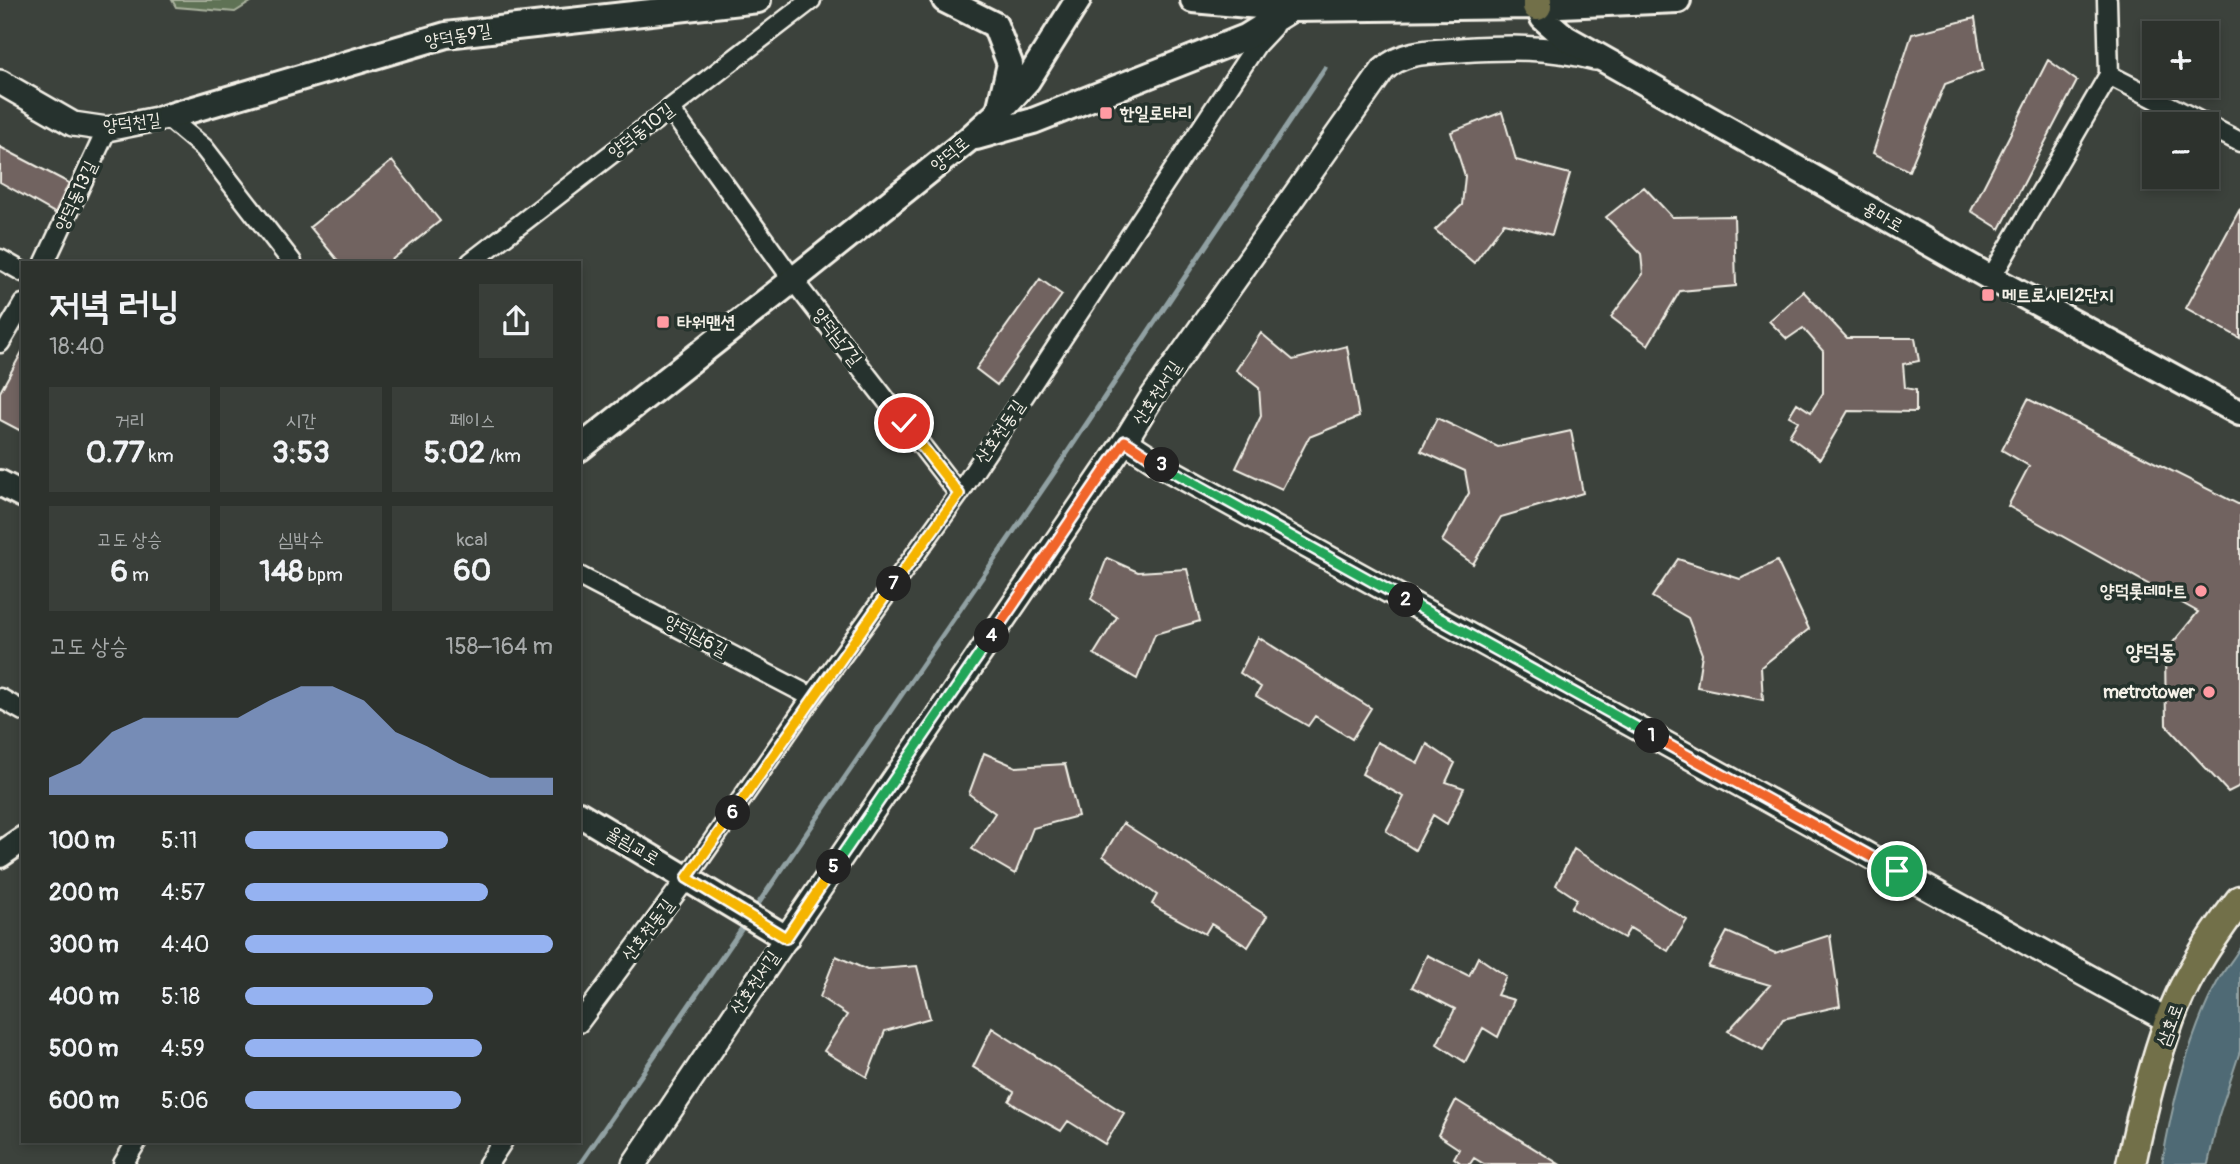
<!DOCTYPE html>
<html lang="ko">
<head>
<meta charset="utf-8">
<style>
  body { margin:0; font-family:Pangolin,"Poor Story",sans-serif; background:#393e39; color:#f1f3f6; height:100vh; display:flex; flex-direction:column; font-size:26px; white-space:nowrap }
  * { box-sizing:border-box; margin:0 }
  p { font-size:23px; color:#a7aaaa }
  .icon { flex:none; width:38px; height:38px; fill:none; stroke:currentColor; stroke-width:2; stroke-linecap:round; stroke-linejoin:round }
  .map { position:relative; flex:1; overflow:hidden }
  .drawer { position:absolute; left:21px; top:261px; width:560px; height:882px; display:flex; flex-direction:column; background:#2d322d; border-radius:0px; box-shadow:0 4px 10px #0003,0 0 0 2px #484d49 }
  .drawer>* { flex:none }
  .tools { position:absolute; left:2142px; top:21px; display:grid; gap:14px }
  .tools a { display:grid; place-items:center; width:77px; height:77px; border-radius:0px; background:#2d322d; box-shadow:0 4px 10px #0003,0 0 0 2px #484d49; font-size:35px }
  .pin { position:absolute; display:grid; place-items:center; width:60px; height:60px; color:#fff; margin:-30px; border:4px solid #fff; border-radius:50%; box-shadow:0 2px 7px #0007 }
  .km { position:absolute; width:35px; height:35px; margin:-18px; border-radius:50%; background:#222; color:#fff; font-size:19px; line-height:35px; text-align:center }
  .round { display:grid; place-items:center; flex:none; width:74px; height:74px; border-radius:0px; background:#393e39 }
  .summary { display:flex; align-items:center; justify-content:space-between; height:119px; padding:0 28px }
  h1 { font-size:38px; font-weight:800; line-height:52px }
  .stats { display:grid; grid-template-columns:repeat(3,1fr); gap:10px; height:119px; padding:7px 28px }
  .stats div { display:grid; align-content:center; border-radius:0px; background:#393e39; text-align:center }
  .stats b { font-size:30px; font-weight:800 }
  .stats small { font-size:19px; font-weight:400 }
  .stats p { font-size:19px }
  .chart { height:196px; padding:14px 28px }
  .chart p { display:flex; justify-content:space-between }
  .chart svg { width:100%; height:126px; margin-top:7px; fill:#95b2f1; opacity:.7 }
  ul { padding:0 28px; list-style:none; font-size:23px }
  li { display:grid; grid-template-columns:112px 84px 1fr; align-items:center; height:52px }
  li i { height:18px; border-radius:9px; background:#95b2f1 }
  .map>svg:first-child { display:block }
  .green { fill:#5f7255; stroke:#aab29e; stroke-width:2 }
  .water { fill:#4f6b75; stroke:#91a1a3; stroke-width:2 }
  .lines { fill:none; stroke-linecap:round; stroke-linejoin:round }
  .stream { stroke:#91a1a3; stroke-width:5 }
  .building { fill:#716460; stroke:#f4f1e8; stroke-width:2 }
  .minor-casing { stroke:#f4f1e8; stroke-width:23 }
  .tertiary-casing { stroke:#f4f1e8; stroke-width:28 }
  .secondary-casing { stroke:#f4f1e8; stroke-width:30 }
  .primary-casing { stroke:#f4f1e8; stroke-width:33 }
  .minor { stroke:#26332d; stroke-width:18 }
  .tertiary { stroke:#26332d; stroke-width:23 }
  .secondary { stroke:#26332d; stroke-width:24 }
  .primary { stroke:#726f4a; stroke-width:28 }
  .split-1-casing { stroke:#fff; stroke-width:14 }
  .split-2-casing { stroke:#fff; stroke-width:14 }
  .split-3-casing { stroke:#fff; stroke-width:14 }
  .split-4-casing { stroke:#fff; stroke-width:14 }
  .split-5-casing { stroke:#fff; stroke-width:14 }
  .split-6-casing { stroke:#fff; stroke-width:14 }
  .split-7-casing { stroke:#fff; stroke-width:14 }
  .split-8-casing { stroke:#fff; stroke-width:14 }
  .split-1 { stroke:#f0652b; stroke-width:9 }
  .split-2 { stroke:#22a559; stroke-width:9 }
  .split-3 { stroke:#22a559; stroke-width:9 }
  .split-4 { stroke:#f0652b; stroke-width:9 }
  .split-5 { stroke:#22a559; stroke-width:9 }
  .split-6 { stroke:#f5b400; stroke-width:9 }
  .split-7 { stroke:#f5b400; stroke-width:9 }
  .split-8 { stroke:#f5b400; stroke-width:9 }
  .poi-dot { fill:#ff9aa2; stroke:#26332d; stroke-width:2.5 }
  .labels { text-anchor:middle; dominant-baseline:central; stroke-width:7; stroke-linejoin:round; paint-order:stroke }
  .street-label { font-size:18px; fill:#f4f1e8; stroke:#26332d }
  .poi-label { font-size:18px; font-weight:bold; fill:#f4f1e8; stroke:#26332d; text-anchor:start }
  .quarter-label { font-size:21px; font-weight:bold; fill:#f4f1e8; stroke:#26332d }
</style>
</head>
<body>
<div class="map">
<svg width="2240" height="1164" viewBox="0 0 2240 1164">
  <rect width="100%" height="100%" fill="#3c423c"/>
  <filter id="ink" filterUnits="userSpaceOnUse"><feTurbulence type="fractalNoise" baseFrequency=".0143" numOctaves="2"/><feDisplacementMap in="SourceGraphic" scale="14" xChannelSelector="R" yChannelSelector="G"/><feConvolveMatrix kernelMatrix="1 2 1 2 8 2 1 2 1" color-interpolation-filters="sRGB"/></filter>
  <g filter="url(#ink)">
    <path class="green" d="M172,0H254L235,12L176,7Z"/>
    <path class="water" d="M2240,948V1051L2218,1118L2208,1164H2162C2172,1104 2189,1034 2219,979C2225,969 2233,959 2240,948Z"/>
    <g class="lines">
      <path class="stream" d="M754,910L1051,477L1325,68
        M580,1164L747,921"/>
    </g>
    <path class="building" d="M1975,18L1983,70L1945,84L1909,171L1873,153L1912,34Z
      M2048,60L2077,81L2000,229L1971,211Z
      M1502,112L1516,160L1570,174L1552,235L1504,223L1474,263L1435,230L1462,205L1465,176L1451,132Z
      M0,147L69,183L55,213L0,182Z
      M392,161L440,221L389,262H339L310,227Z
      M1644,187L1672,217L1734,216L1736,286L1680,291L1648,345L1611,317L1643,274L1641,254L1606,217Z
      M2240,209V338L2186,308Z
      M1040,279L1062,295L997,385L976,369Z
      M1803,291L1847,338H1915L1919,361L1903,364L1905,388L1916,390V412L1848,411L1820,459L1789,436L1798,421L1789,416L1797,403L1811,412L1823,393V351L1803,328L1787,339L1769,321Z
      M1261,333L1293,360L1347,346L1359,417L1309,437L1282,489L1236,468L1261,416L1259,388L1236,370Z
      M23,350V432L0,420V392Z
      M2028,399L2240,505V786L2228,792L2166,725L2165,652L2198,612L2008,506L2029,466L2002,450Z
      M1437,418L1498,447L1571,431L1583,493L1501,517L1473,564L1442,541L1469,493L1465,471L1421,451Z
      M1107,558L1138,572L1187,569L1200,621L1155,634L1137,679L1094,654L1117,617L1091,599Z
      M1678,559L1740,579L1777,561L1809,629L1761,667L1763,700L1697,687L1702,654L1688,618L1652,597Z
      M1258,637L1371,708L1352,739L1315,716L1308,726L1256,696L1261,687L1240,673Z
      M1377,742L1418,763L1427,744L1455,763L1446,782L1464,788L1447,824L1433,815L1415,850L1386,831L1404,797L1362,774Z
      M984,753L1016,767L1065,764L1078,816L1033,828L1015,874L972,849L995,813L969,794Z
      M1123,823L1267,916L1248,947L1211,924L1205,934L1161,910L1152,904L1157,895L1103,856Z
      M1574,849L1687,920L1668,951L1630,928L1624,938L1571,908L1577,899L1556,885Z
      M1727,932L1775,953L1830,935L1840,1006L1783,1019L1763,1050L1728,1031L1770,985L1708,967Z
      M1427,955L1469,976L1478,957L1506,976L1497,995L1514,1000L1498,1037L1483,1028L1465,1062L1437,1044L1455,1009L1412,987Z
      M836,956L867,970L917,966L930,1018L885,1031L867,1077L824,1051L847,1015L820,997Z
      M992,1028L1124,1113L1105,1144L1068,1121L1061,1131L1019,1108L1009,1101L1014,1092L973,1067Z
      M1456,1100L1559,1164H1484L1474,1158L1470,1164H1462L1454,1158L1459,1149L1438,1135Z"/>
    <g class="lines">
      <g class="minor-casing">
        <path id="minor" d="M2107,0L2109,75
          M2109,75L2205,124
          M670,109L793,280L959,494
          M167,117L204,148L292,262
          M2207,125L2240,142
          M0,259L23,272
          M45,262L107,129
          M471,262L811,0
          M1991,278L2109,75
          M0,343L23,304
          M579,576L812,697
          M0,698L23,711
          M579,1023L687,878L812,697L959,494L1257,44L1273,27
          M123,1164L137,1141
          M488,1164L503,1141"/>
      </g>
      <g class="tertiary-casing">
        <path id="tertiary" d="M0,82L73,124L107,129L167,117
          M1125,441L1171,471L2169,1021
          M634,1164L786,938L1125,441L1152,397L1383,70C1404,50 1433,52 1460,50C1506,47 1549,46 1595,58"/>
      </g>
      <g class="secondary-casing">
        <path id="secondary" d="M945,0L995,25L1010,64L999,111
          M1193,0L1291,9L1537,6L1678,0
          M1537,6L1543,18L1566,38L1991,278L2240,413
          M167,117L446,35L758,0
          M976,137L1033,121L1246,37L1291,9
          M579,449L793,280L969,139L999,112L1027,81L1078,0
          M0,483L23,495
          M579,814L786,938
          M0,855L23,839"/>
      </g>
      <g class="primary-casing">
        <path id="primary" d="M1537,0V6
          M2131,1164C2141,1116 2152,1068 2169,1022C2183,981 2214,934 2240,900"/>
      </g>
      <use href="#minor" class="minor"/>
      <use href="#tertiary" class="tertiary"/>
      <use href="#secondary" class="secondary"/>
      <use href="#primary" class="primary"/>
    </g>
  </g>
  <g class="lines" filter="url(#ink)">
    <g class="split-1-casing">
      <path id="split-1" d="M1652,736L1897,871"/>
    </g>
    <g class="split-2-casing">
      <path id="split-2" d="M1406,600L1652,736"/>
    </g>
    <g class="split-3-casing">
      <path id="split-3" d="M1162,465L1406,600"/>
    </g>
    <g class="split-4-casing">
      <path id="split-4" d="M992,636L1125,441L1162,465"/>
    </g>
    <g class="split-5-casing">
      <path id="split-5" d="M834,867L992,636"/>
    </g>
    <g class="split-6-casing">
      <path id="split-6" d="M733,813L687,878L786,938L834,867"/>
    </g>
    <g class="split-7-casing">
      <path id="split-7" d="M733,813L894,584"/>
    </g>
    <g class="split-8-casing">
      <path id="split-8" d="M894,584L959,494L904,423"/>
    </g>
    <use href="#split-1" class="split-1"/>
    <use href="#split-2" class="split-2"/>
    <use href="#split-3" class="split-3"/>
    <use href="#split-4" class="split-4"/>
    <use href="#split-5" class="split-5"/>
    <use href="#split-6" class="split-6"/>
    <use href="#split-7" class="split-7"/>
    <use href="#split-8" class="split-8"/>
  </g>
  <g class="poi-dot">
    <rect x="1099" y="106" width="14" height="14" rx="3.5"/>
    <rect x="1981" y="288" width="14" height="14" rx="3.5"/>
    <rect x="656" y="315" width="14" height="14" rx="3.5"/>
    <circle cx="2201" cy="591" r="7"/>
    <circle cx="2209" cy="692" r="7"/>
  </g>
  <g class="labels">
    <g class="street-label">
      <text transform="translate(458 36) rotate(-10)">양덕동9길</text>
      <text transform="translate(132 123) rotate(-7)">양덕천길</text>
      <text transform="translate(641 131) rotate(-38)">양덕동10길</text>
      <text transform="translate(950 154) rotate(-39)">양덕로</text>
      <text transform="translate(76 196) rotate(-65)">양덕동13길</text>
      <text transform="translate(1883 217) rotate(30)">용마로</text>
      <text transform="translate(837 337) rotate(52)">양덕남7길</text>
      <text transform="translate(1157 393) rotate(-57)">산호천서길</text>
      <text transform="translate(1000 432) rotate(-56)">산호천동길</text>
      <text transform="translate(696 636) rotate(28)">양덕남6길</text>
      <text transform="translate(633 846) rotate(31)">율림교로</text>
      <text transform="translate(648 930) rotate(-53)">산호천동길</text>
      <text transform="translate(755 983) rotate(-56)">산호천서길</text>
      <text transform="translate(2170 1025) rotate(-69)">삼호로</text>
    </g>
    <g class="poi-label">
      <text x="1120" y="113">한일로타리</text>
      <text x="2002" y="295">메트로시티2단지</text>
      <text x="677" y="322">타워맨션</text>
      <text x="2187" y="591" text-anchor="end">양덕롯데마트</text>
      <text x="2195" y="692" text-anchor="end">metrotower</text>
    </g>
    <g class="quarter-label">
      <text x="2151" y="652">양덕동</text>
    </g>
  </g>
</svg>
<div class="tools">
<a>+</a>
<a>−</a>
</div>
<div class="pin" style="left:1897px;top:871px;background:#1e9e55"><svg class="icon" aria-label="arrive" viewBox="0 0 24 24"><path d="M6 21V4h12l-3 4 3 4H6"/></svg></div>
<div class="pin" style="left:904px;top:423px;background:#d93025"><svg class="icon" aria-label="check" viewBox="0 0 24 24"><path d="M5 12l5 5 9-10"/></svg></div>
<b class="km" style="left:1652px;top:736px">1</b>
<b class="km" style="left:1406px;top:600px">2</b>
<b class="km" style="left:1162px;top:465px">3</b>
<b class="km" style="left:992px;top:636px">4</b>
<b class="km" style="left:834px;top:867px">5</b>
<b class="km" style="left:733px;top:813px">6</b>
<b class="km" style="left:894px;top:584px">7</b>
<section class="drawer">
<div class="summary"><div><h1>저녁 러닝</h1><p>18:40</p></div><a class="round"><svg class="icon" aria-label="share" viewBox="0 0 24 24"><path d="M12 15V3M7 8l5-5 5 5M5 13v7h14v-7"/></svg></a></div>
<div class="stats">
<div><p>거리</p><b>0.77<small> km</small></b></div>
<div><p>시간</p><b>3:53</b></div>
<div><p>페이스</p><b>5:02<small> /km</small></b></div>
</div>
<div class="stats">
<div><p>고도 상승</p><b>6<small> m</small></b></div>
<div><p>심박수</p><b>148<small> bpm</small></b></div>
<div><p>kcal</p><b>60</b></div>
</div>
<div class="chart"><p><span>고도 상승</span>158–164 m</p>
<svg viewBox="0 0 160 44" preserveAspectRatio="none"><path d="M0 44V38L10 33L20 22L30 17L40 17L50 17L60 17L70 11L80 6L90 6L100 11L110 22L120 27L130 33L140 38L150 38L160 38V44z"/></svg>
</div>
<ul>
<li><b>100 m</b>5:11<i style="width:66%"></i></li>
<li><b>200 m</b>4:57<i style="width:79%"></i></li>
<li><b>300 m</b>4:40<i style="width:100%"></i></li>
<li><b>400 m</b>5:18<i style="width:61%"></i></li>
<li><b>500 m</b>4:59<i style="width:77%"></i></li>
<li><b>600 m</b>5:06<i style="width:70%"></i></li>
</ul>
</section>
</div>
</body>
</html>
